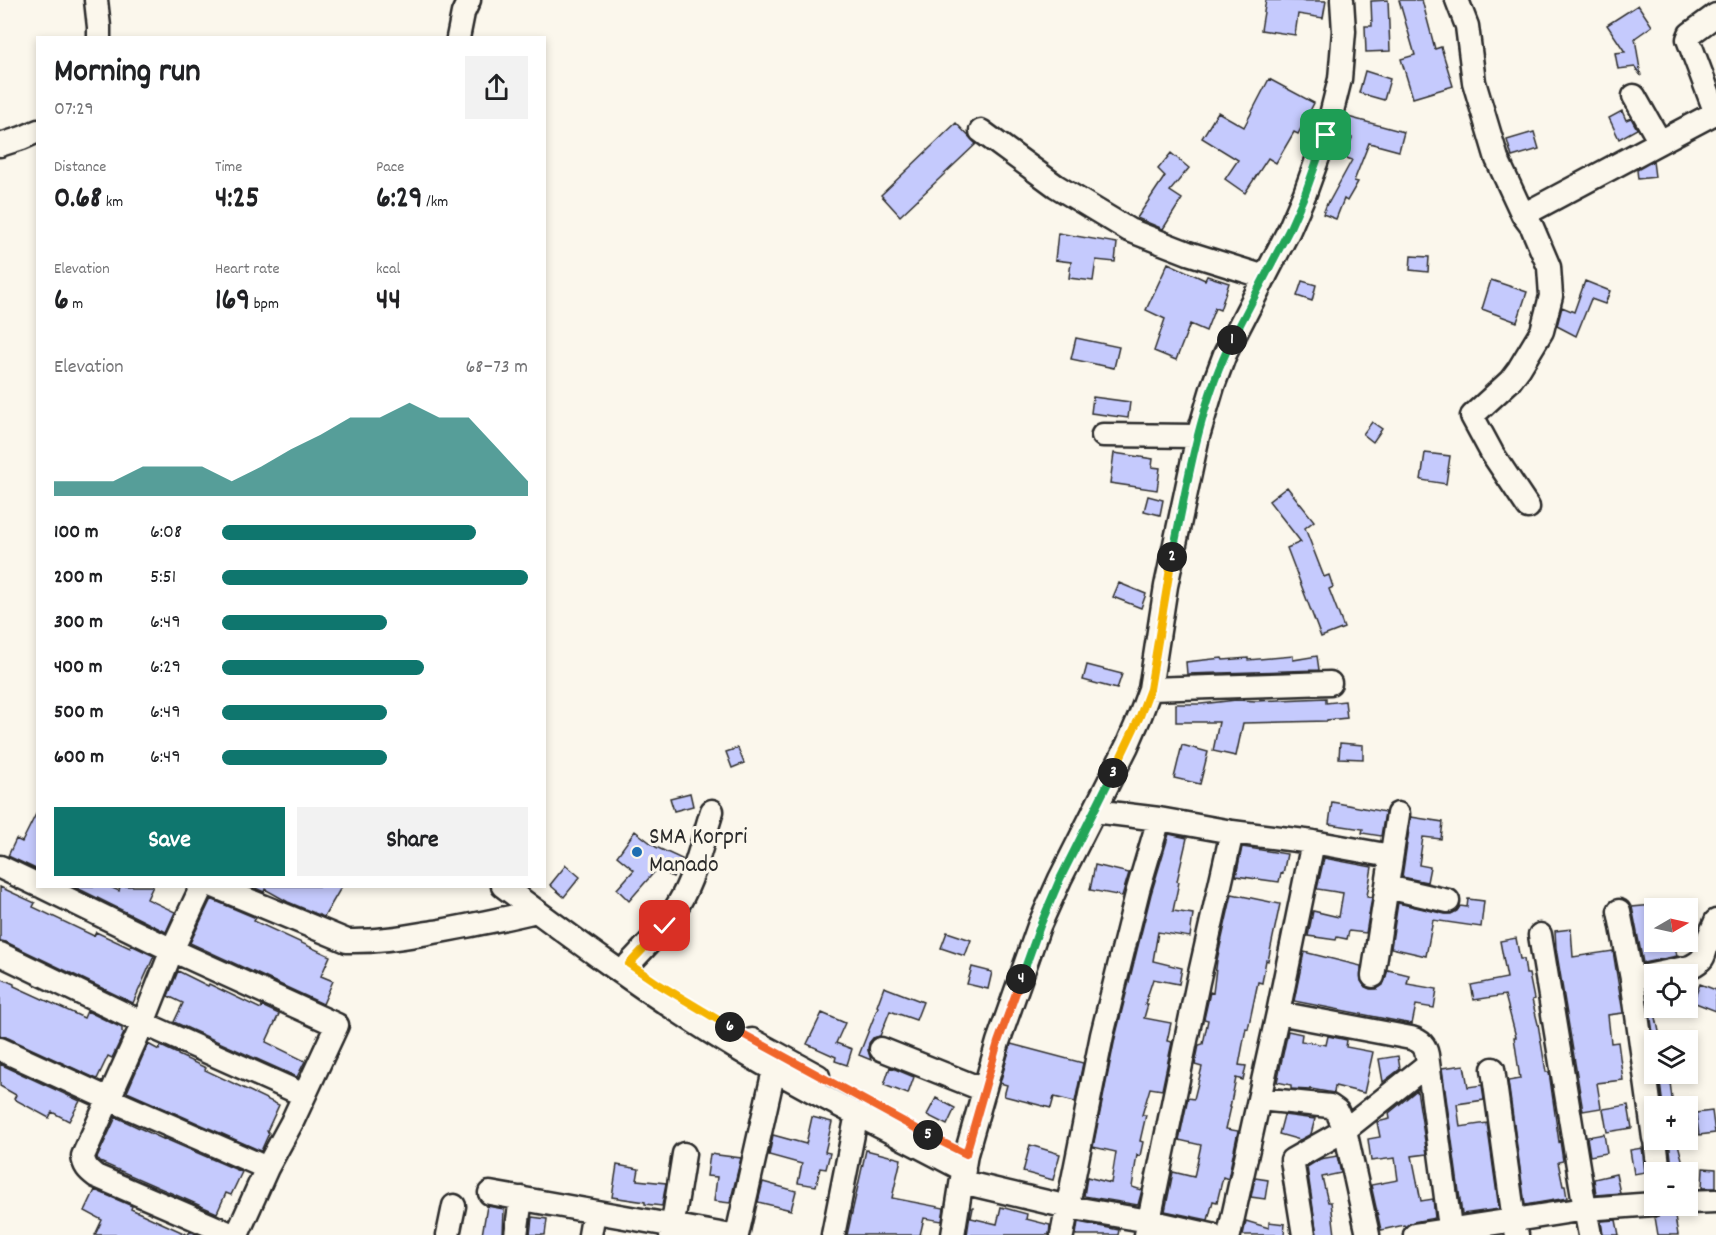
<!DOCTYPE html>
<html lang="en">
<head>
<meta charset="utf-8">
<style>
  body { margin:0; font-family:Dekko,sans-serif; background:#f2f2f2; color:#202124; height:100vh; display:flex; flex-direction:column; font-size:22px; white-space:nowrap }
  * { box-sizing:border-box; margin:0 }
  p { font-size:20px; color:#757577 }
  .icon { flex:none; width:33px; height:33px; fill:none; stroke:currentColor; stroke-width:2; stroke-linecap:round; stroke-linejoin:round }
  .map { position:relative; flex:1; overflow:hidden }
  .sheet { position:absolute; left:36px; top:36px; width:510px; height:852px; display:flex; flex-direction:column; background:#fff; border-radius:0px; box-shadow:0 3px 9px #0003 }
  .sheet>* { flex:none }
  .needle { width:39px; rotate:81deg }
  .buttons { position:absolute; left:1644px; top:898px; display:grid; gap:12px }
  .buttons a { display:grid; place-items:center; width:54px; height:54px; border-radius:0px; background:#fff; box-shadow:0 3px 9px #0003; font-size:30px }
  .pin { position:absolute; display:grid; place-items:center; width:51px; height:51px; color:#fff; margin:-26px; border-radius:12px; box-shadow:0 3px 9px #0006 }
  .km { position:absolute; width:30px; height:30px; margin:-15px; border-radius:50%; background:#222; color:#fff; font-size:16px; line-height:30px; text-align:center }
  .round { display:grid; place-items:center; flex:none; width:63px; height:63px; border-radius:0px; background:#f2f2f2 }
  .summary { display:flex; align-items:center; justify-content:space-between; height:102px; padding:0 18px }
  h1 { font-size:33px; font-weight:700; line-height:45px }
  .stats { display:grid; grid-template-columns:repeat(3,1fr); gap:9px; height:102px; padding:6px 18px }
  .stats div { display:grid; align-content:center }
  .stats b { font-size:30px; font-weight:700 }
  .stats small { font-size:16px; font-weight:400 }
  .stats p { font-size:16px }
  .chart { height:168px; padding:12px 18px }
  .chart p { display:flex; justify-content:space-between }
  .chart svg { width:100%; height:108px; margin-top:6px; fill:#0f766e; opacity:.7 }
  .action { display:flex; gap:12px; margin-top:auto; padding:12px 18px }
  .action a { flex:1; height:69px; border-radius:0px; background:#0f766e; color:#fff; font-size:24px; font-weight:700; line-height:69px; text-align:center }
  .action a+a { background:#f2f2f2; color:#202124 }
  ul { padding:0 18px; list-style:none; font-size:20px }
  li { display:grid; grid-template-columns:96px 72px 1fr; align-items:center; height:45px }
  li i { height:15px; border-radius:8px; background:#0f766e }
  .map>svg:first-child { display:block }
  .building { fill:#c5cafd; stroke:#2b2b2b; stroke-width:1.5 }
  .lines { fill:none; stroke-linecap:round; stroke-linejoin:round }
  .minor-casing { stroke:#2b2b2b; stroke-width:27 }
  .minor { stroke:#fbf7ec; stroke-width:22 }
  .split-1-casing { stroke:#fff; stroke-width:12 }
  .split-2-casing { stroke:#fff; stroke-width:12 }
  .split-3-casing { stroke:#fff; stroke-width:12 }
  .split-4-casing { stroke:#fff; stroke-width:12 }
  .split-5-casing { stroke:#fff; stroke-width:12 }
  .split-6-casing { stroke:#fff; stroke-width:12 }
  .split-7-casing { stroke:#fff; stroke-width:12 }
  .split-1 { stroke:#22a559; stroke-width:8 }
  .split-2 { stroke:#22a559; stroke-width:8 }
  .split-3 { stroke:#f5b400; stroke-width:8 }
  .split-4 { stroke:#22a559; stroke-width:8 }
  .split-5 { stroke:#f0652b; stroke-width:8 }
  .split-6 { stroke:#f0652b; stroke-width:8 }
  .split-7 { stroke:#f5b400; stroke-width:8 }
  .poi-dot { fill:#1f6fb2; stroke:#fbf7ec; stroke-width:2 }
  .labels { text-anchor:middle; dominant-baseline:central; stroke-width:6; stroke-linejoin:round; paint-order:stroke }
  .poi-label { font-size:24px; fill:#2b2b2b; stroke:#fbf7ec; text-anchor:start }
</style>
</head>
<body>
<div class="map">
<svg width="1716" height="1235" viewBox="0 0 1716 1235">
  <rect width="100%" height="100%" fill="#fbf7ec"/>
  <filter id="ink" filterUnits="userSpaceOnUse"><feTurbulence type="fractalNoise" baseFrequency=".0167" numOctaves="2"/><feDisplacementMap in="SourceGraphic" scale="12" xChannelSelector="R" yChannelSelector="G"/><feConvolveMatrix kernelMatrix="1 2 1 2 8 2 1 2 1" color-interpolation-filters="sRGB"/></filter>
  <g filter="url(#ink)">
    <path class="building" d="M1266,0L1326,1L1323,18L1298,14L1295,35L1261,30Z
      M1388,0L1390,51L1366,52L1365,26H1372L1371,1Z
      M1399,0H1422L1435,49L1441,47L1453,86L1413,98L1401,59L1415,55Z
      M1638,5L1652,26L1635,38L1641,76L1635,67L1618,69L1615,53L1625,52L1607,25Z
      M1365,71L1390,79L1384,100L1359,93Z
      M1269,79L1314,103L1298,134L1294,132L1276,163L1268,158L1245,193L1225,179L1238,160L1202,138L1218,112L1244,127Z
      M1622,111L1626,120L1631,118L1637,129L1619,139L1609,118Z
      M1348,117L1404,132L1399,151L1369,143L1354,181L1358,182L1347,201L1344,199L1336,219L1323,214L1328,201L1329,202L1352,160L1344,157L1352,138L1343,136Z
      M956,123L976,144L900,216L881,195Z
      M1534,132L1539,149L1512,157L1507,140Z
      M1171,153L1189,168L1170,191L1182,199L1163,229L1137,218L1165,176L1158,169Z
      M1653,161L1655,177L1638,179L1637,170Z
      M1058,233L1117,243L1115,262L1096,260L1093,281L1069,278L1071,262L1055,260Z
      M1411,256L1429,257L1428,272L1410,270Z
      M1168,263L1205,280L1207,276L1229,283L1220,310L1215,308L1206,331L1190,324L1176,360L1154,351L1165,319L1146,310Z
      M1491,280L1527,292L1517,322L1482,309Z
      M1302,281L1316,285L1312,301L1297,296Z
      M1585,281L1610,291L1605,304L1591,299L1576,336L1557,326L1562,307L1574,312Z
      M1076,338L1119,347L1114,368L1071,359Z
      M1093,397L1130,402L1128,418L1091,413Z
      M1372,422L1382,429L1373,442L1363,434Z
      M1114,453L1153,459L1152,467L1160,468L1157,490L1110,483Z
      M1425,453L1450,456L1446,484L1421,480Z
      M1287,487L1314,521L1305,528L1324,577L1329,575L1333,587L1329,589L1344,628L1321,637L1287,548L1301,542L1269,501Z
      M1148,496L1163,500L1160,515L1144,511Z
      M1119,583L1146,594L1141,608L1113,597Z
      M1293,656V660L1317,656L1319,670L1187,674L1186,662L1222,658L1223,660L1248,658V660Z
      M1087,665L1122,674L1117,689L1083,680Z
      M1326,698V703L1345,701L1347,718L1327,720V721L1243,723L1236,756L1213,751L1219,722H1176V704H1201L1236,700L1257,701Z
      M1340,743L1363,745V759L1339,758Z
      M1182,745L1208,752L1200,784L1174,778Z
      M738,748L744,763L732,768L726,752Z
      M690,793L693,806L674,811L670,798Z
      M1332,802L1385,812L1381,836L1362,833L1363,829L1329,824Z
      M38,810V870L8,856L16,839L22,842Z
      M1411,817L1443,822L1441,839L1423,837L1419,865L1430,867L1427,882L1402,877Z
      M635,831L656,847L682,859L673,877L657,869L629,901L617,889L634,870L617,856Z
      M1169,834L1187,838L1177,881L1179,882L1173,911L1193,914L1190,937L1158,932L1153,961L1182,968L1179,984L1153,979L1145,1004H1148L1144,1018L1171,1023L1167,1041L1172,1042L1162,1090L1150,1088L1142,1115H1146L1140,1141L1143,1142L1140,1156L1137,1155L1132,1187L1142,1190L1138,1205L1084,1196L1087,1177L1111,1183L1116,1152L1093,1147L1115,1038L1151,894Z
      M1242,847L1287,854L1283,874L1281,873L1279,882L1236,876Z
      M1324,858L1372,867L1367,896L1372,897L1366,933L1349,931L1347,939L1337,937L1336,940L1308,936L1313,911L1339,917L1343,893L1317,889Z
      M566,865L580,877L564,897L550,885Z
      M1095,865L1129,873L1122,896L1090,890Z
      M73,886H108L119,891L120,886H153L147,899L175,912L166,932Z
      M251,886H342L324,917L288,902L265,889L264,892Z
      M0,887L35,903L33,907L94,936L96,932L130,948L131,945L154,956L133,1003L6,942L0,941Z
      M1232,894L1280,904L1268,961L1266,960L1262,983L1258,982L1248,1029L1246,1028L1239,1065L1246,1066L1243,1080L1236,1078L1230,1107H1231L1226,1129L1238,1131L1228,1179L1223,1177L1217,1202L1213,1201L1208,1220L1165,1211L1173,1172L1194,1177L1201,1145L1179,1140L1188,1098L1194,1099L1202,1067L1195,1065L1199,1045L1203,1044L1208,1020L1204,1019L1210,992L1213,993L1217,960Z
      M211,899L256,918L254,921L330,956L321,976L333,981L323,1004L190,943Z
      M1468,899L1484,901L1481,927L1433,920L1426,956L1391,948L1398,903L1445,914H1451L1457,911L1460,906L1467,907Z
      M1654,905V947L1674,942L1677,956L1643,963L1632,907Z
      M1571,929L1573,957L1613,951L1623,1013L1608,1015L1611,1043L1618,1042L1623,1080L1597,1083L1601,1108L1583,1111L1556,948L1555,931Z
      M947,932L971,940L965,956L941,948Z
      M1516,938L1520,959H1524L1526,974H1529L1534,999L1532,1000L1538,1024L1546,1072H1549L1559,1142L1560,1141L1563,1161L1558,1162L1563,1186H1565L1567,1198L1525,1205L1508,1081L1520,1079L1514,1037H1516L1505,995L1474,1000L1471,985L1507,978L1500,941Z
      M1304,952L1361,966V981L1365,987L1370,989H1377L1383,985L1388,970L1409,975L1407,984L1437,989L1434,1008L1416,1005L1412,1024L1294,1001Z
      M972,967L992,972L988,989L967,984Z
      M178,971L208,986L209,984L261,1009L262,1006L279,1014L266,1042L305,1061L297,1077L174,1022L183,1003L168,996Z
      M0,978L14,984V986L84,1018L87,1011L122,1028V1032L124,1033L112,1058L108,1056L97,1079L6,1037L0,1036Z
      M1700,984L1716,990V1011L1693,1002Z
      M884,987L923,1002L916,1020L890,1011L880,1036L873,1038L869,1043L868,1050L871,1060L859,1055L878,1007L877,1006Z
      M1654,988V1008L1661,1041H1654L1647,990Z
      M822,1013L845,1023L836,1043L852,1049L847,1065L835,1061L836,1057L807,1044Z
      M1288,1031L1302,1034L1301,1041L1326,1045L1328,1036L1347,1040L1346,1047L1373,1052L1364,1093L1335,1086L1334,1093L1310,1089V1090L1291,1089V1085L1277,1082Z
      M148,1044L159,1050L161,1046L163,1047L178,1054V1055L206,1068L205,1070L279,1105L267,1131L269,1133L261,1151L127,1092Z
      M1011,1044L1083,1063L1075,1102L1054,1097L1051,1108L1004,1096L1007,1085L1000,1083Z
      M1398,1056L1400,1069L1383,1082L1379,1059Z
      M0,1064L80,1101L69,1121L52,1112L49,1118L14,1099L16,1095L0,1086Z
      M1464,1065L1468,1087L1482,1085L1484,1100L1457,1104L1460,1127L1487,1123L1499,1209L1462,1214L1442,1068Z
      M890,1067L914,1077L908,1094L884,1085Z
      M1659,1074H1669L1673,1107H1663Z
      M1417,1090L1427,1154L1412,1156L1421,1201L1433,1199L1435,1218L1413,1222L1405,1227L1404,1225L1381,1230L1371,1185L1398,1180L1395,1158L1371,1161L1368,1139L1380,1137L1377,1122L1390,1119L1389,1113Z
      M936,1098L955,1108L947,1125L927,1115Z
      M1628,1105L1632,1128L1607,1132L1603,1109Z
      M1712,1111L1715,1133L1699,1135L1696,1113Z
      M1284,1115L1315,1119L1311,1134L1300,1140L1279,1134Z
      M116,1117L163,1139V1138L242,1172L231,1195L226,1193L217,1213L100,1162L97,1158Z
      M812,1117L832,1122L825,1152L830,1153L826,1169L820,1168L816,1186L798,1183L802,1164L769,1155L773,1135L806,1144Z
      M1604,1134L1607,1153L1590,1156L1587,1137Z
      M1669,1140H1677L1684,1167L1672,1168Z
      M1030,1145L1060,1154L1053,1180L1023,1172Z
      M1642,1148L1645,1172L1634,1174L1630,1150Z
      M866,1150L901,1159L892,1198L944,1208L942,1221L924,1218L920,1235H847Z
      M710,1154L741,1158L730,1203L714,1201L717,1177L707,1176Z
      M1337,1156L1341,1173L1322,1177L1328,1202H1331L1335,1235H1317L1307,1167L1320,1159Z
      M617,1165L639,1169L637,1180L666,1183L662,1206L645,1204V1202L612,1197Z
      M1703,1168L1716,1169V1188H1702Z
      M1616,1174L1620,1193L1596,1195L1594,1179Z
      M1255,1178L1268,1180L1265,1199L1251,1197Z
      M763,1182L796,1191L791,1210L758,1202Z
      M95,1190L132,1206L131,1209L188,1235L190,1231L199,1235H95L102,1220L85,1211Z
      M487,1206L504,1209L503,1235H482Z
      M1001,1207L1027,1214L1026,1219L1050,1225L1049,1235H967L971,1208H973L971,1218L997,1224Z
      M1674,1211L1678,1235H1658L1655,1217L1664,1213Z
      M532,1217L547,1219L545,1235H530Z
      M1616,1220L1619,1235H1603L1601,1221Z
      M1246,1221L1269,1228V1222L1285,1224L1284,1235H1243Z
      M1078,1222L1119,1230L1118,1235H1076Z"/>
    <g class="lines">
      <g class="minor-casing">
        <path id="minor" d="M96,0L99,27V38
          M1457,0L1467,26L1474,82L1497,159L1523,215L1532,227L1549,267L1551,296L1542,331L1519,369L1510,381L1472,416L1492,453L1528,507
          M458,38L463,13L469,0
          M1634,96L1660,142L1713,114L1714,108L1688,39L1690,34L1716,15
          M981,131L1056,186L1129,230L1188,253L1265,277
          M0,145L22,138L38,131
          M1523,215L1660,142
          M1103,435L1198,436
          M1150,689L1330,683
          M1094,811L1159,819L1232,832L1313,842L1391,856
          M0,867L38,885
          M41,886L172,950L337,1025L292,1122L267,1168L237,1235
          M202,886L172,950L143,1023L83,1156C84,1166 88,1170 96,1176L233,1235
          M214,886L347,941C379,942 409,936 440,931C472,925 504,919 536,911
          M503,886C575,940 647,993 723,1040C801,1088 883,1127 964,1170
          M1387,887L1448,901
          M1619,911L1632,979L1654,1138
          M0,954L143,1023L304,1095
          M629,964C647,945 666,926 679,903C695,876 702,842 712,811
          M1373,976L1398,814
          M1632,979L1690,967C1706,959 1704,955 1708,940C1710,933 1714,927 1716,921
          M1278,1013L1411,1038C1421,1041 1425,1045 1427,1055L1451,1235
          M752,1040L818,1076
          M0,1049L109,1099L267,1168
          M881,1049L984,1090
          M1259,1099L1330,1106L1337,1111L1345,1130L1368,1235
          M1655,1140L1659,1173
          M962,1182L1068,1207L1149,1221L1211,1235
          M490,1193L726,1235
          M1688,1202L1716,1201
          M448,1235L454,1206
          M516,1235L521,1198
          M590,1235L594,1212
          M671,1235L684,1154
          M737,1235L774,1070
          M833,1235L857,1114
          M953,1235L966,1154L998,1042L1039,926L1060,879L1127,746L1140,716L1150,689L1166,586L1198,436L1213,386L1225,354L1289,230L1305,193L1326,135L1340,79L1344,31L1342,0
          M1062,1235L1102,1035L1138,890L1159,819
          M1146,1235L1198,982L1232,832
          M1229,1235L1278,1013L1313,842
          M1304,1235L1292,1160L1345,1130L1428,1064
          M1415,1235L1514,1220L1493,1069
          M1517,1235L1514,1220L1585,1209L1540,935
          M1590,1235L1585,1209L1654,1204"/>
      </g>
      <use href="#minor" class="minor"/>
    </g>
  </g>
  <g class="lines" filter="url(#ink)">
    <g class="split-1-casing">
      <path id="split-1" d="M1232,340L1289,230L1305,194L1326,135"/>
    </g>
    <g class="split-2-casing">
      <path id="split-2" d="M1172,557C1187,486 1199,405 1232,340"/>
    </g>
    <g class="split-3-casing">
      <path id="split-3" d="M1113,773L1140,716L1150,689L1172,557"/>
    </g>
    <g class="split-4-casing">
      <path id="split-4" d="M1021,979L1040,926L1060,879L1113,773"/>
    </g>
    <g class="split-5-casing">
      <path id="split-5" d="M928,1135L966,1154L998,1042L1021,979"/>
    </g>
    <g class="split-6-casing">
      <path id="split-6" d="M730,1027L928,1135"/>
    </g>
    <g class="split-7-casing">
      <path id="split-7" d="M665,926L629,964L660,985L730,1027"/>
    </g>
    <use href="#split-1" class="split-1"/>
    <use href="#split-2" class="split-2"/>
    <use href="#split-3" class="split-3"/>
    <use href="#split-4" class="split-4"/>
    <use href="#split-5" class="split-5"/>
    <use href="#split-6" class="split-6"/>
    <use href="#split-7" class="split-7"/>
  </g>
  <circle class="poi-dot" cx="637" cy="852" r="6"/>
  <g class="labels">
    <g class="poi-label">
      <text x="649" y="838">SMA Korpri<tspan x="649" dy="28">Manado</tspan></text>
    </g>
  </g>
</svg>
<div class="buttons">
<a><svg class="needle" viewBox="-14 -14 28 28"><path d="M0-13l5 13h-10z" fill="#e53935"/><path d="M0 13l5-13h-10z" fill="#757577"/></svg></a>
<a><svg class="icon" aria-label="locate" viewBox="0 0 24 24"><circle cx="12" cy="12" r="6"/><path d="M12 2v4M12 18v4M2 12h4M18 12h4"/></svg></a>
<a><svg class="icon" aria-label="layers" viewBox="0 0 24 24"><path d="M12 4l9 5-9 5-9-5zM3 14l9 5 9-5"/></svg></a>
<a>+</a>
<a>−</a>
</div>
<div class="pin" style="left:1326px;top:135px;background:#1e9e55"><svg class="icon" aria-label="arrive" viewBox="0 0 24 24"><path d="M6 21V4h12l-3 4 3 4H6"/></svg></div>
<div class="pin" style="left:665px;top:926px;background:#d93025"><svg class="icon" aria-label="check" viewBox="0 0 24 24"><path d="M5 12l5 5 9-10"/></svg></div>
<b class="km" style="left:1232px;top:340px">1</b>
<b class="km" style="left:1172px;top:557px">2</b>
<b class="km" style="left:1113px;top:773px">3</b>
<b class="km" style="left:1021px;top:979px">4</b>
<b class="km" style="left:928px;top:1135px">5</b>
<b class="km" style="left:730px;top:1027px">6</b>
<section class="sheet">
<div class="summary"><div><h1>Morning run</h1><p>07:29</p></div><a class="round"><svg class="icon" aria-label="share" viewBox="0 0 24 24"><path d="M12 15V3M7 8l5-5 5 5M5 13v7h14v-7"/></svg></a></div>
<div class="stats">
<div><p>Distance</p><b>0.68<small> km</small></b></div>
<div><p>Time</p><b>4:25</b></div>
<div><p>Pace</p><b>6:29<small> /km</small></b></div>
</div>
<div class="stats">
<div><p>Elevation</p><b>6<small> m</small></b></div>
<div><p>Heart rate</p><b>169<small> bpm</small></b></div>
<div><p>kcal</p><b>44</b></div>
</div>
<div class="chart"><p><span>Elevation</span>68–73 m</p>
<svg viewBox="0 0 160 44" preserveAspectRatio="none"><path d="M0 44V38L10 38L20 38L30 32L40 32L50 32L60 38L70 32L80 25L90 19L100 12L110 12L120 6L130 12L140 12L150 25L160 38V44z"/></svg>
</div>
<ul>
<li><b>100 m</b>6:08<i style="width:83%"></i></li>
<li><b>200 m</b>5:51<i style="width:100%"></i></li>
<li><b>300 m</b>6:49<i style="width:54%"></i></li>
<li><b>400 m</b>6:29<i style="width:66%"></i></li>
<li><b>500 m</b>6:49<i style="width:54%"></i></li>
<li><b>600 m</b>6:49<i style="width:54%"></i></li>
</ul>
<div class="action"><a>Save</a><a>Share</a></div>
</section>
</div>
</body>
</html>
